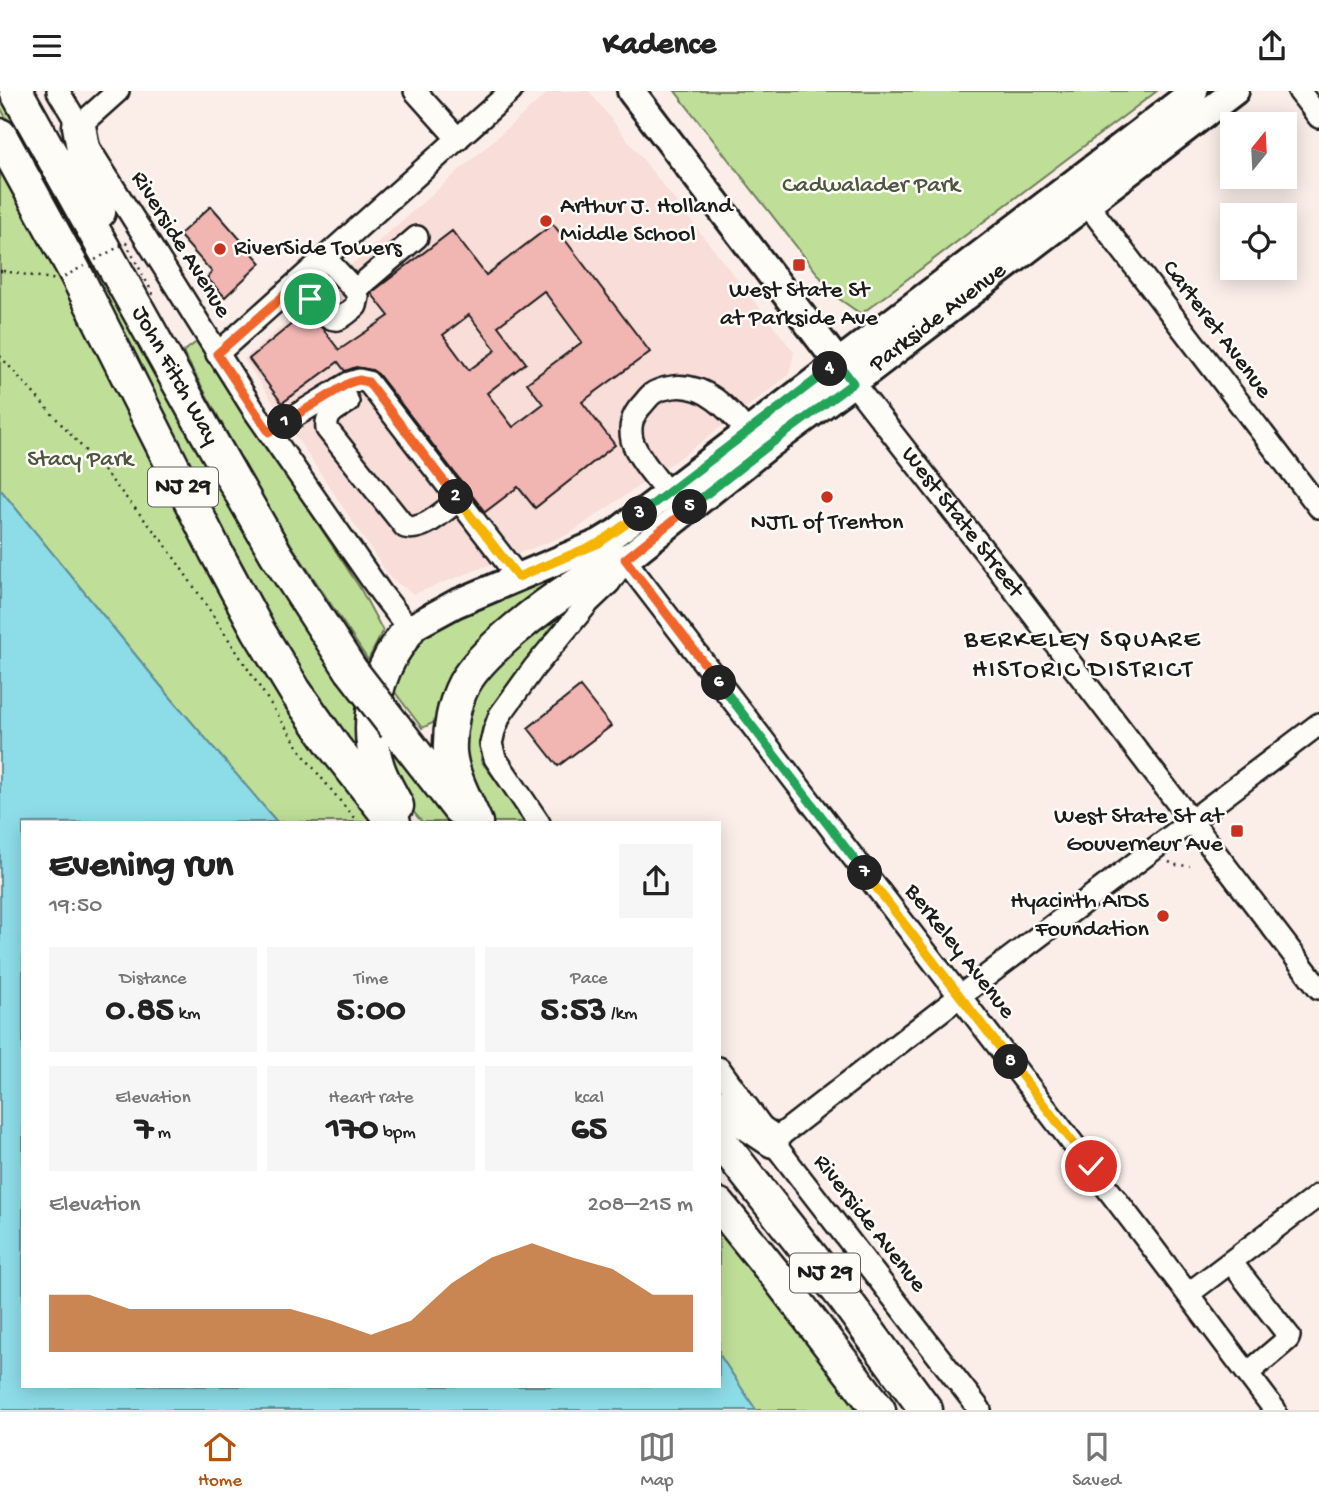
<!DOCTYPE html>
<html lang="en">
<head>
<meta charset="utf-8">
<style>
  body { margin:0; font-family:"Gochi Hand",sans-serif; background:#f6f6f6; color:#222; height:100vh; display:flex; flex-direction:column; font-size:26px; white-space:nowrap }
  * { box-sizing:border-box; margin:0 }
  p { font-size:23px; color:#767676 }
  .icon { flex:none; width:38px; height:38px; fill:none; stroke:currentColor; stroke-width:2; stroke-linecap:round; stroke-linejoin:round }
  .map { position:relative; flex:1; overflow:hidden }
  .panel { position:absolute; left:21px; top:730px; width:700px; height:567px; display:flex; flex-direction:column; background:#fff; border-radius:0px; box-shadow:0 4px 18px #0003 }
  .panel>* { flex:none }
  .needle { width:46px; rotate:18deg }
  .buttons { position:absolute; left:1220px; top:21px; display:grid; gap:14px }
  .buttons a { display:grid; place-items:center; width:77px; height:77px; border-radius:0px; background:#fff; box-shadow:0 4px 18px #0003; font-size:35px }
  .pin { position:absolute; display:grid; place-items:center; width:60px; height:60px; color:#fff; margin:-30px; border:4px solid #fff; border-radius:50%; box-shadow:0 2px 7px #0007 }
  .km { position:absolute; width:35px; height:35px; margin:-18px; border-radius:50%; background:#222; color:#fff; font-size:19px; line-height:35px; text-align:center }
  .round { display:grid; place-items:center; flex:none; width:74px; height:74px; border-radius:0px; background:#f6f6f6 }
  .head { display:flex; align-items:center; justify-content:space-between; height:119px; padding:0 28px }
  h1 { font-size:38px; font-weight:700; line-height:52px }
  .metrics { display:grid; grid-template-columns:repeat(3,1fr); gap:10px; height:119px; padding:7px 28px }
  .metrics div { display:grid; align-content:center; border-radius:0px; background:#f6f6f6; text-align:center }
  .metrics b { font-size:35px; font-weight:700 }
  .metrics small { font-size:19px; font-weight:400 }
  .metrics p { font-size:19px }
  .chart { height:196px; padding:14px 28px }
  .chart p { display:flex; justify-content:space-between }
  .chart svg { width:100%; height:126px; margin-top:7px; fill:#b45309; opacity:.7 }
  header { display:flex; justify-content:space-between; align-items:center; height:91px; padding:0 28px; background:#fff; font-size:32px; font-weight:700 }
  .dock { display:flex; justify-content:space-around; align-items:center; height:98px; border-top:2px solid #e0e0e0; background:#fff; font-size:19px; color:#767676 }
  .dock a { display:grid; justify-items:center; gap:4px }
  .dock .on { color:#b45309 }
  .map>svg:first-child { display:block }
  .built { fill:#f8ddd8 }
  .green { fill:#bfdf98; stroke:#6e7e5a; stroke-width:2 }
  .water { fill:#8ddde9; stroke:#609097; stroke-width:2 }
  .building { fill:#f1b5b2; stroke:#1c1c1c; stroke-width:2; fill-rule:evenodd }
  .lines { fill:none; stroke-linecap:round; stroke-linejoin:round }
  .minor-casing { stroke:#1c1c1c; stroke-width:26 }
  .major-casing { stroke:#1c1c1c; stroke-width:32 }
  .highway-casing { stroke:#1c1c1c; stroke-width:37 }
  .path { stroke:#1c1c1c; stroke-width:2.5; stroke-dasharray:2 5; stroke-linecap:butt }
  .minor { stroke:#fdfcf7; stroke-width:21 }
  .major { stroke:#fdfcf7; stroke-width:26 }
  .highway { stroke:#fdfcf7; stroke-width:32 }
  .highway-bridge-casing { stroke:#1c1c1c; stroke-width:37; stroke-linecap:butt }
  .path-bridge { stroke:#1c1c1c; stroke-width:2.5; stroke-dasharray:2 5; stroke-linecap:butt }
  .highway-bridge { stroke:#fdfcf7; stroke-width:32 }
  .split-1-casing { stroke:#fff; stroke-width:14 }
  .split-2-casing { stroke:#fff; stroke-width:14 }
  .split-3-casing { stroke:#fff; stroke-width:14 }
  .split-4-casing { stroke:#fff; stroke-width:14 }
  .split-5-casing { stroke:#fff; stroke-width:14 }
  .split-6-casing { stroke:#fff; stroke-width:14 }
  .split-7-casing { stroke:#fff; stroke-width:14 }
  .split-8-casing { stroke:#fff; stroke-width:14 }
  .split-9-casing { stroke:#fff; stroke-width:14 }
  .split-1 { stroke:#f0652b; stroke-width:9 }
  .split-2 { stroke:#f0652b; stroke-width:9 }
  .split-3 { stroke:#f5b400; stroke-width:9 }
  .split-4 { stroke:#22a559; stroke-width:9 }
  .split-5 { stroke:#22a559; stroke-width:9 }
  .split-6 { stroke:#f0652b; stroke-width:9 }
  .split-7 { stroke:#22a559; stroke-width:9 }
  .split-8 { stroke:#f5b400; stroke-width:9 }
  .split-9 { stroke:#f5b400; stroke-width:9 }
  .poi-dot { fill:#c8321e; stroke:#fdfcf7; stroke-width:2.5 }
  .labels { text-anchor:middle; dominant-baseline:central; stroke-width:5; stroke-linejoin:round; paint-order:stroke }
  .shield { fill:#fdfcf7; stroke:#605f5e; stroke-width:2 }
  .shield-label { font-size:23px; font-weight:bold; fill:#1c1c1c }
  .park-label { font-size:24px; fill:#4d5641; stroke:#fdfcf7 }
  .poi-label { font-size:24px; fill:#1c1c1c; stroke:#fdfcf7; text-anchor:start }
  .street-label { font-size:24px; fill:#1c1c1c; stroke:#fdfcf7 }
  .neighbourhood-label { font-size:26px; letter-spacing:2px; fill:#1c1c1c; stroke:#fdfcf7 }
</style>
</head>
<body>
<header><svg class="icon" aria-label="menu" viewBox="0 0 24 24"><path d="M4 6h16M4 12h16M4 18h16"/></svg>Kadence<svg class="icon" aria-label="share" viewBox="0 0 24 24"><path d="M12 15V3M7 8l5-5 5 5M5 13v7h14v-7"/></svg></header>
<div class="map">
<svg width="1319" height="1319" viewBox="0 0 1319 1319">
  <rect width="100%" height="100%" fill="#fbeee9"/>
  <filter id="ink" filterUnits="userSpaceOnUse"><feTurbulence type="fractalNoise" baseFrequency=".0143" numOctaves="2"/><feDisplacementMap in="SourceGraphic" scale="14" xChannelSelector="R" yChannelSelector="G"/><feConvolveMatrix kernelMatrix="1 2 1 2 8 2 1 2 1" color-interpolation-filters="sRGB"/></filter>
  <g filter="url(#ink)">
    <path class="built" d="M550,0H589L794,261L789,284L688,361L569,443L414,503L391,488L244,268Z"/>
    <path class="green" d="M0,0H2L357,610L356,660L285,556L236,471L89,178L0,16Z
      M675,0H1157L861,223L835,205Z
      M0,46L216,461L404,731H277L160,594L0,398Z
      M198,250L360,497L383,540L368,569L273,426L183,261Z
      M586,469L462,570L433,632L422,637L388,592L418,545L465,517Z
      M588,496L561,526L496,611L482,643L481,670L527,731H493L465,678L462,636L472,597L509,552Z
      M381,644L450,731H422L398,703Z
      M719,1114L879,1319H756L719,1263Z"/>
    <path class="water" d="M0,398L160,594L277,731L23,732V1295H719V1263L756,1319H0Z"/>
    <path class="building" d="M211,115L261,172L225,206L207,187L212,181L179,144Z
      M553,133L650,261L582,311L615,354L535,417L518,396L485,421L378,283L372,279L356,276L345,280L338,271L282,312L249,268L305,222L322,237L339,259L389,225L371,202L452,140L486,184ZM544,200L582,251L527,292L543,313L513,336L487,302L526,272L498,235ZM469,224L496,259L469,279L443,244Z
      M580,596L611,635L558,675L528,637Z"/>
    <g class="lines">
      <g class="minor-casing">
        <g id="minor">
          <path d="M58,0L79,35L87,54L253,318L381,502L409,538"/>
          <path d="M415,0L458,48"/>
          <path d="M1299,0L1319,26"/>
          <path d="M79,35L118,0"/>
          <path d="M1078,101L1319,416"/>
          <path d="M297,193C304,201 326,232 338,228C344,226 351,219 356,215L358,206L355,199L325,167"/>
          <path d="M355,199L417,146"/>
          <path d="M217,263L511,0"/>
          <path id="s1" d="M853,292L996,475L1319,897"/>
          <path d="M339,298L348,311C336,319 325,322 327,338L405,436C424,441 444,419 459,409"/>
          <path d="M269,341L349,292L359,289L368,291L518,486"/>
          <path d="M668,402C657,388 637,366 632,349C629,335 632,325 641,315C645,311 648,306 652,303C657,299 666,297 673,296C705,292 729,318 747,341"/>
          <path d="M539,732L495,667L491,653L494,640L500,624L534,577L588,512L609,492L625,469L1150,1153L1275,1319"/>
          <path d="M719,977L775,1054L980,1319"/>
          <path d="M773,1050L960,905L1319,633"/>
          <path d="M1231,1171L1289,1245L1288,1248L1248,1282"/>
          <path d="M1188,1203L1319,1104"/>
        </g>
      </g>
      <g class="major-casing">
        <g id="major">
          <path d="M631,0L848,285"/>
          <path id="s2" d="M625,469L768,355L853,292L1235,0"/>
          <path d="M409,538L455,513L599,452L617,441L1194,0"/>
        </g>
      </g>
      <g class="highway-casing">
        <g id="highway">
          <path id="s3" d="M16,0L206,341L276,463L351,579"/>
          <path d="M79,35L91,103L99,121"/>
          <path d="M0,44L74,179L216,461L258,539L295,600L335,657L394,732"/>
          <path d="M395,636L458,717"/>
          <path d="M397,715C391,703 382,689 378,676C366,640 373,598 391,565C396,556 403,547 409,538"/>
          <path d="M476,732C466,709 452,685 450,661C449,638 454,612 464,593C482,560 545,513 577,493C592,484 609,477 625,469"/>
          <path d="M719,1014L773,1050"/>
          <path d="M719,1048L844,1207L926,1319"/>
          <path d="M719,1114L779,1188L879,1319"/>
        </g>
      </g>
      <path class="path" d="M0,180H3
        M0,265L108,385L164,452L207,515L307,669L358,732
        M1169,771L1176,774L1190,775"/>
      <use href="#minor" class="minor"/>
      <use href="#major" class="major"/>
      <use href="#highway" class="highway"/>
      <g class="highway-bridge-casing">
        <path id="highway-bridge" d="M351,579L395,636"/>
      </g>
      <path class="path-bridge" d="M3,180L58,189L126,152L153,203L157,200"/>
      <use href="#highway-bridge" class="highway-bridge"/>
    </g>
  </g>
  <g class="lines" filter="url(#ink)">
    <g class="split-1-casing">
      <path id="split-1" d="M285,331L269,341L217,263L297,193L310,208"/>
    </g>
    <g class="split-2-casing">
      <path id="split-2" d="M285,331L349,292L359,289L368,291L456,406"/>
    </g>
    <g class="split-3-casing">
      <path id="split-3" d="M456,406L518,486L599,452L640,423"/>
    </g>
    <g class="split-4-casing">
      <path id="split-4" d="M640,423L830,278"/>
    </g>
    <g class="split-5-casing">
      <path id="split-5" d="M690,416L768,355L853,292L838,272L830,278"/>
    </g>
    <g class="split-6-casing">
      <path id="split-6" d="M690,416L625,468L719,592"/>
    </g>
    <g class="split-7-casing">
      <path id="split-7" d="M719,592L865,782"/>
    </g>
    <g class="split-8-casing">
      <path id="split-8" d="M865,782L1011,971"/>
    </g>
    <g class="split-9-casing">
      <path id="split-9" d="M1011,971L1091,1075"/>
    </g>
    <use href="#split-1" class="split-1"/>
    <use href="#split-2" class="split-2"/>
    <use href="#split-3" class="split-3"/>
    <use href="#split-4" class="split-4"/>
    <use href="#split-5" class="split-5"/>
    <use href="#split-6" class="split-6"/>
    <use href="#split-7" class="split-7"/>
    <use href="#split-8" class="split-8"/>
    <use href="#split-9" class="split-9"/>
  </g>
  <g class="poi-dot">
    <circle cx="546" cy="130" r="7"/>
    <circle cx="220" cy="158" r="7"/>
    <rect x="792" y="167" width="14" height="14" rx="3.5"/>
    <circle cx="827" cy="406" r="7"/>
    <rect x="1230" y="733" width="14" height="14" rx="3.5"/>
    <circle cx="1163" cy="825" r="7"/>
  </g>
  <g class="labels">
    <g class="shield">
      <rect x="148" y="376.5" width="70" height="39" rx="5"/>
      <rect x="790" y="1162.5" width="70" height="39" rx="5"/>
    </g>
    <g class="shield-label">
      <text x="183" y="396">NJ 29</text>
      <text x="825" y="1182">NJ 29</text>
    </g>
    <g class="park-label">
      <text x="871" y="95">Cadwalader Park</text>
      <text x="80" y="369">Stacy Park</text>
    </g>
    <g class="poi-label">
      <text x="560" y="116">Arthur J. Holland<tspan x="560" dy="28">Middle School</tspan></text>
      <text x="234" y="158">RiverSide Towers</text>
      <text x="799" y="200" text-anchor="middle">West State St<tspan x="799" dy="28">at Parkside Ave</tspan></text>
      <text x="827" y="432" text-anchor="middle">NJTL of Trenton</text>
      <text x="1223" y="726" text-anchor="end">West State St at<tspan x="1223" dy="28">Gouverneur Ave</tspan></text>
      <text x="1149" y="811" text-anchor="end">Hyacinth AIDS<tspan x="1149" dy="28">Foundation</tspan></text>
    </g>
    <g class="street-label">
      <text transform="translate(180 154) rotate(58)">Riverside Avenue</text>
      <text stroke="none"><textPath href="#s2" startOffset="396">Parkside Avenue</textPath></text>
      <text transform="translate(1216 239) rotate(53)">Carteret Avenue</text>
      <text stroke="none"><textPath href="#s3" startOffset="326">John Fitch Way</textPath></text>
      <text stroke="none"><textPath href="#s1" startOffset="177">West State Street</textPath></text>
      <text transform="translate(959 861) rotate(52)">Berkeley Avenue</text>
      <text transform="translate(869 1133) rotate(52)">Riverside Avenue</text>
    </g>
    <g class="neighbourhood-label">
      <text x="1083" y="550">BERKELEY SQUARE<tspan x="1083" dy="30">HISTORIC DISTRICT</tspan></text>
    </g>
  </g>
</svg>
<div class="buttons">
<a><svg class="needle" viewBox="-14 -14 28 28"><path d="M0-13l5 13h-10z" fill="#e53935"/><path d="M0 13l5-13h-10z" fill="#767676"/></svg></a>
<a><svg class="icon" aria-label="locate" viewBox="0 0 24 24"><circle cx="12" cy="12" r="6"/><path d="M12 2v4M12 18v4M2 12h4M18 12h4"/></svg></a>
</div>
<div class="pin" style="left:310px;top:208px;background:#1e9e55"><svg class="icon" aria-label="arrive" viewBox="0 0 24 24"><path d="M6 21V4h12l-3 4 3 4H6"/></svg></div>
<div class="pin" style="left:1091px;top:1075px;background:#d93025"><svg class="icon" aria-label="check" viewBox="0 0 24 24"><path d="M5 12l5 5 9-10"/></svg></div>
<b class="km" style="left:285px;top:331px">1</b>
<b class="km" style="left:456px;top:406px">2</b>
<b class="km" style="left:640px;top:423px">3</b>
<b class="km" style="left:830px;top:278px">4</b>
<b class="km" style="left:690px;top:416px">5</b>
<b class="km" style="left:719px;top:592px">6</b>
<b class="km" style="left:865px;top:782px">7</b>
<b class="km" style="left:1011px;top:971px">8</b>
<section class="panel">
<div class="head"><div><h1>Evening run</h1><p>19:50</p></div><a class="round"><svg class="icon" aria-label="share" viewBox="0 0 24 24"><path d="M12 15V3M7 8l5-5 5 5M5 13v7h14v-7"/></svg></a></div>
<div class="metrics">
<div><p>Distance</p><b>0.85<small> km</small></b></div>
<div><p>Time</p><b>5:00</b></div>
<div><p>Pace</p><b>5:53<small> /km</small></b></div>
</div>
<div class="metrics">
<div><p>Elevation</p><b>7<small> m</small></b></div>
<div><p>Heart rate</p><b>170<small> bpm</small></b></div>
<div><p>kcal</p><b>65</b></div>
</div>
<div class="chart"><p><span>Elevation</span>208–215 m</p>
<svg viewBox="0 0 160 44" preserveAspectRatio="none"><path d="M0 44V24L10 24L20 29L30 29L40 29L50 29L60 29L70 33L80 38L90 33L100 20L110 11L120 6L130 11L140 15L150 24L160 24V44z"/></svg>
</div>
</section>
</div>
<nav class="dock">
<a class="on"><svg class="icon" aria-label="home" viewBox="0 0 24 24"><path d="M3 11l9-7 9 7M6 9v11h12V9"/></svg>Home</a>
<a><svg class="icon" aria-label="map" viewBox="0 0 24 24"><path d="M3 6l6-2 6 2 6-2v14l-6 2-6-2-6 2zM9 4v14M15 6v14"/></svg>Map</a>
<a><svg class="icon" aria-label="saved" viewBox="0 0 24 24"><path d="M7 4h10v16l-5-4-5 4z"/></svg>Saved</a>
</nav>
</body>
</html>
